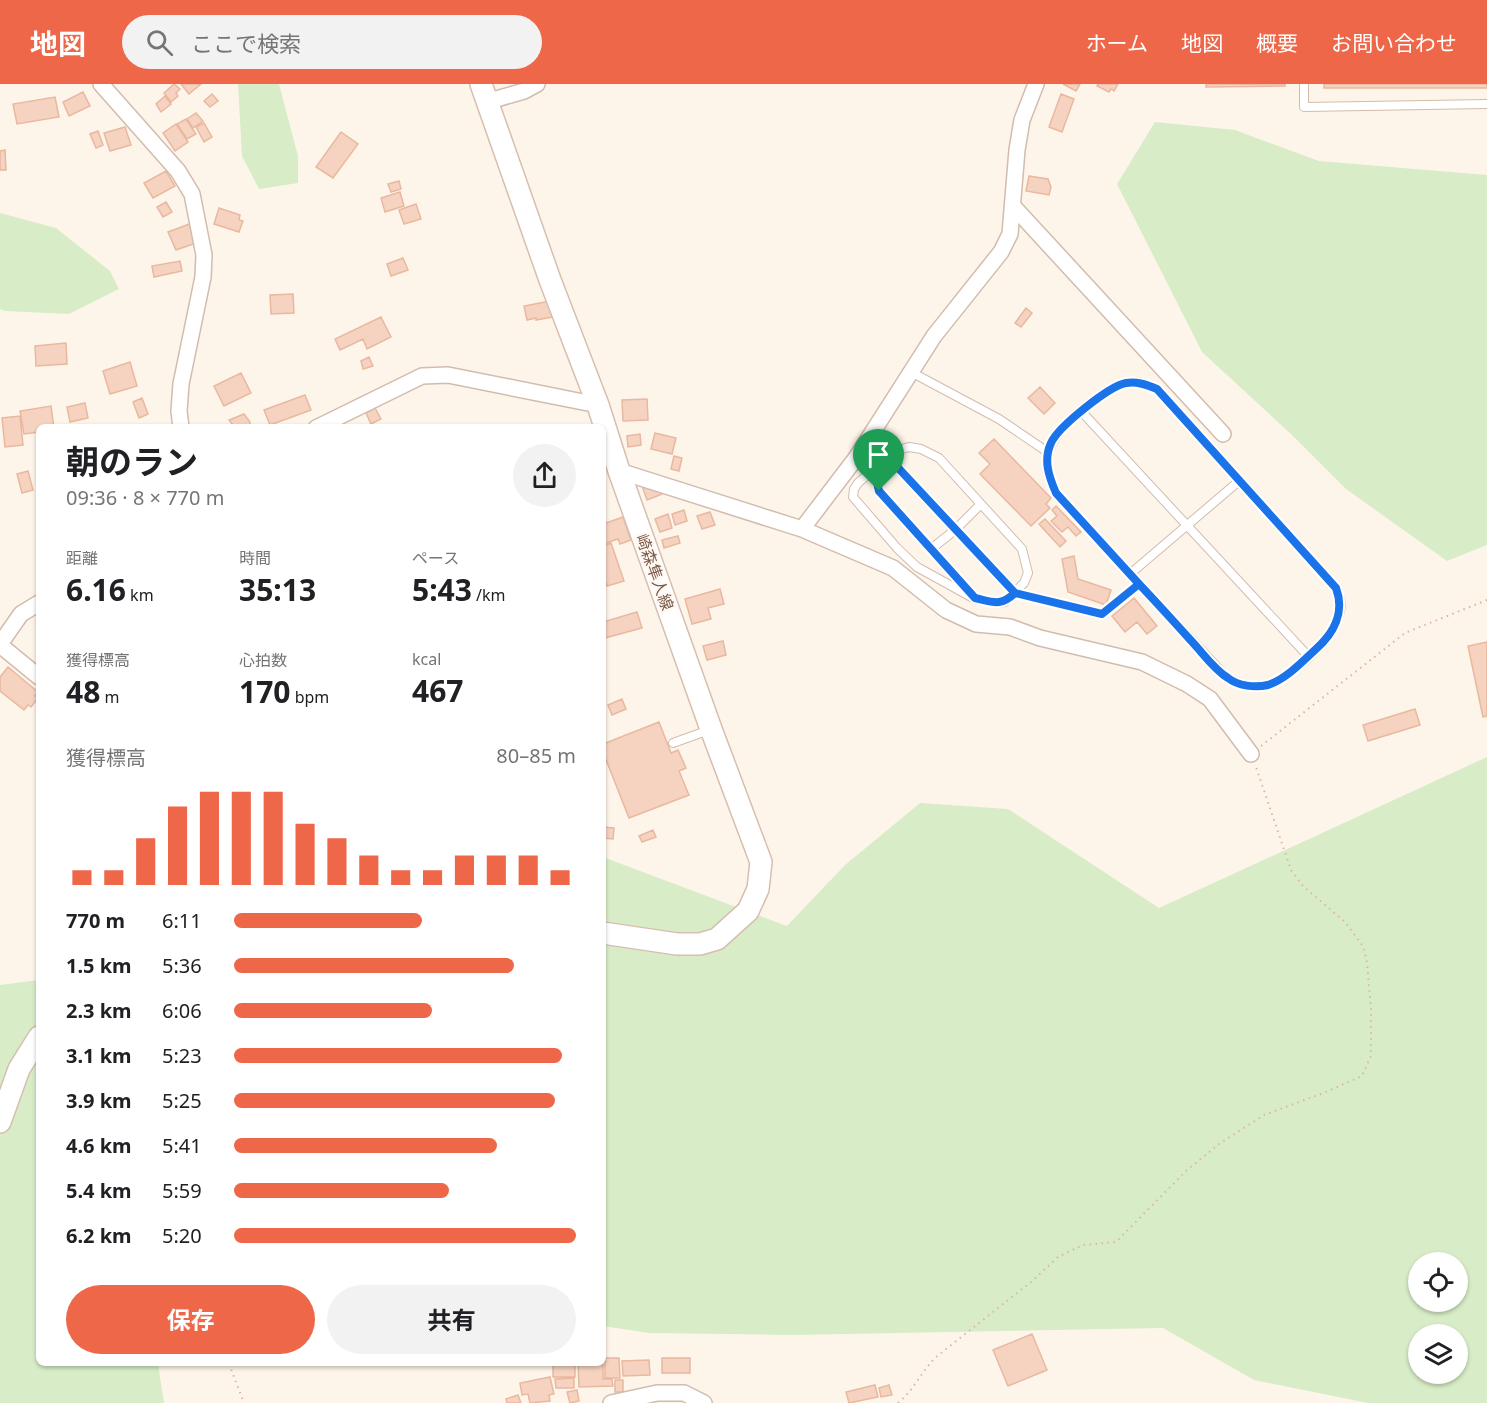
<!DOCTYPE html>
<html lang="ja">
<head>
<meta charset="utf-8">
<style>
  body { margin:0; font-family:"Noto Sans","Noto Sans JP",sans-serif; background:#f2f2f2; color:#202124; height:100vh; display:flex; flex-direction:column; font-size:22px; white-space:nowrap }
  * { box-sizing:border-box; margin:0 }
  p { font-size:20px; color:#757577 }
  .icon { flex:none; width:33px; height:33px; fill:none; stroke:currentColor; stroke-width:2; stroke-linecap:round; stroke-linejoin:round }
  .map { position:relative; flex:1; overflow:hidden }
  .panel { position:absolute; left:36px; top:340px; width:570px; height:942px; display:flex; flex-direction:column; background:#fff; border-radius:9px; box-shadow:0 2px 4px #0004 }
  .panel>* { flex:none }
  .buttons { position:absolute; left:1408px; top:1168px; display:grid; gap:12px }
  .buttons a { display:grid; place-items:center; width:60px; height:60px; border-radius:50%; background:#fff; box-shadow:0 2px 4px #0004; font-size:30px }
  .pin { position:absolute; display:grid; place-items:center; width:51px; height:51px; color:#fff; margin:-62px -26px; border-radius:50% 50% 50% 0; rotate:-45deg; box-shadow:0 0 6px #0007 }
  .pin .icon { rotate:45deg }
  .round { display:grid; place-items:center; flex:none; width:63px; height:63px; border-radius:32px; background:#f2f2f2 }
  .headline { display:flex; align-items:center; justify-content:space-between; height:102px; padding:0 30px }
  h1 { font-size:33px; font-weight:700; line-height:45px }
  .stats { display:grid; grid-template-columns:repeat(3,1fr); gap:9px; height:102px; padding:6px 30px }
  .stats div { display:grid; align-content:center }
  .stats b { font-size:30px; font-weight:700 }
  .stats small { font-size:16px; font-weight:400 }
  .stats p { font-size:16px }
  .chart { height:168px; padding:12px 30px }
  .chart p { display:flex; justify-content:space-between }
  .chart svg { width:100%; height:108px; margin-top:6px; stroke:#ee6749; stroke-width:6 }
  .primary-button { display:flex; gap:12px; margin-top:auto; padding:12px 30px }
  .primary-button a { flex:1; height:69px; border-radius:36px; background:#ee6749; color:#fff; font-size:24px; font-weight:700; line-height:69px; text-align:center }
  .primary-button a+a { background:#f2f2f2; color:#202124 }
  ul { padding:0 30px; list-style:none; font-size:20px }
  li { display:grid; grid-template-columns:96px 72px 1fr; align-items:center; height:45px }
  li i { height:15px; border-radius:8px; background:#ee6749 }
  header { display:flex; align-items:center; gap:36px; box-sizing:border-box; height:84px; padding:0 30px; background:#ee6749; color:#fff }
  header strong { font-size:28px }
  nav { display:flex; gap:33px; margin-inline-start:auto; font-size:21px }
  .search { width:420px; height:54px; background:#f2f2f2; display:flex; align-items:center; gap:15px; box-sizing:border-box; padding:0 21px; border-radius:33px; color:#757577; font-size:22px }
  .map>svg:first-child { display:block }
  .green { fill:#d8edc7; fill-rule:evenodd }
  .building { fill:#f5d3c0; stroke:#e9b89f; stroke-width:1.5 }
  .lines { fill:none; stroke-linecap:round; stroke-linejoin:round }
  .service-casing { stroke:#d2bcae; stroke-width:10 }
  .minor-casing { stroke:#d2bcae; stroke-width:18 }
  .secondary-casing { stroke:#d7beae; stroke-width:24 }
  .path { stroke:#dbb6a2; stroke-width:2; stroke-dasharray:1.5 4.5; stroke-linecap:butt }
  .service { stroke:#fff; stroke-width:8 }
  .minor { stroke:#fff; stroke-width:15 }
  .secondary { stroke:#fff; stroke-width:21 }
  .route-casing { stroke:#fff; stroke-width:12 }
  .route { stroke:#1a73e8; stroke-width:8 }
  .labels { text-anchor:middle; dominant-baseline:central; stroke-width:4.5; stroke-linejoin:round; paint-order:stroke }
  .street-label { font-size:16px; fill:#7b5a4b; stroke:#fff9f2 }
</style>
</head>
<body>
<header>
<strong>地図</strong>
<div class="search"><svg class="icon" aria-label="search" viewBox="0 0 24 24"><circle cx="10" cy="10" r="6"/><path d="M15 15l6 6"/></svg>ここで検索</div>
<nav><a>ホーム</a><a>地図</a><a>概要</a><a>お問い合わせ</a></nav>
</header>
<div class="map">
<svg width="1487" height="1319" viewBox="0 0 1487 1319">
  <rect width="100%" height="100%" fill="#fef5ea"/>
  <path class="green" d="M238,0H279L298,72V99L259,105L242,72Z
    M1155,38L1235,46L1319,77L1487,91V461L1447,477L1346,405L1291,350L1202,268L1117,100Z
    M0,129L56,144L110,187L119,205L69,230L5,227L0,225Z
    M1487,673V1319H1368L1254,1296L1163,1244L792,1251L649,1249L603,1242V773L787,842L845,781L920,719L1008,725L1159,824ZM1419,1179H1458V1218H1419ZM1419,1251H1458V1290H1419Z
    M39,896V1280H158L164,1319H0V901Z"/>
  <path class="building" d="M174,0L180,5L176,9L178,12L171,18L164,9Z
    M181,0H201L189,10Z
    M1063,0H1080L1076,7Z
    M1098,0H1118L1114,7L1111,5L1109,8L1097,2Z
    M1206,0H1285V2L1206,3Z
    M1324,0H1487V4H1324Z
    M83,8L90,22L69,32L63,18Z
    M212,10L218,17L210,23L204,17Z
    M1061,10L1074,15L1062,48L1049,43Z
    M165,12L171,20L161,28L156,20Z
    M55,13L59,33L17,40L13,20Z
    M196,29L203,37L193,44L187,35Z
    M186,35L196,50L187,55L177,40Z
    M204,39L212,53L204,58L196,43Z
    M176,40L188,58L175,67L163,49Z
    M125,43L131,61L110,67L104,49Z
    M98,47L103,61L96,64L90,50Z
    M341,48L358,60L333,94L316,83Z
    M5,66L6,86H0V67Z
    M166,87L175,102L153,114L144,99Z
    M1029,92L1048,95L1051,103L1049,111L1026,107Z
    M399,97L401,105L391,108L388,100Z
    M400,108L404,122L385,128L381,114Z
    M166,118L172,128L163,133L157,123Z
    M416,120L421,135L404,140L399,126Z
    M219,124L240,131L239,136L243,137L239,148L214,140Z
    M192,139L199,158L176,166L168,148Z
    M403,174L408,186L391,192L387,180Z
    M180,177L182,187L154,193L152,182Z
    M293,210L294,229L271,230L270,211Z
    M556,216L559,232L536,236V234L527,236L524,222Z
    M1026,224L1032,229L1021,243L1015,239Z
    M381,233L391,253L367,265L363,255L340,266L335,255Z
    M66,259L67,280L36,282L35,262Z
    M369,273L373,282L363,285L361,277Z
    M130,278L137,302L110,310L103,287Z
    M241,289L251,309L224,322L214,302Z
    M1040,303L1055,319L1044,330L1028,314Z
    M305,311L311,326L270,341L264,326Z
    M142,314L148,330L139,334L133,318Z
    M647,315L648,336L623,337L622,316Z
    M85,319L88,334L70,338L67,323Z
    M51,322L54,344H39V348L24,350L20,327Z
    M375,324L381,335L371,340L366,329Z
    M244,330L250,338V344H235L229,336Z
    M20,332L23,361L5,363L2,334Z
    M655,349L676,354L672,370L651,365Z
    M640,350L641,361L628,363L627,352Z
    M994,355L1051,414L1046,420L1050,424L1031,442L980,390L990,380L979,369Z
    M674,372L682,374L679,387L671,385Z
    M28,387L33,406L22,409L17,390Z
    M640,396L659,402L662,410L647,416Z
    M1056,422L1081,448L1076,452L1068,443L1062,448L1051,437L1057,432L1052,426Z
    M684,426L687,437L675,441L672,430Z
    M710,428L715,441L702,445L697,432Z
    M668,430L672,444L660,448L655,435Z
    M623,433L631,456L620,460L618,455L603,460V440Z
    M1045,435L1066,457L1060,463L1039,440Z
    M678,452L680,459L664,464L662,456Z
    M611,459L624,497L607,502L603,490V462Z
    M1074,472L1078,495L1111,506L1106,521L1068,508L1062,475Z
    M720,505L724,520L708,524L711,535L692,540L685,515Z
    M1134,514L1157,542L1147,550L1137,538L1125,548L1112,532Z
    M637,528L642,544L605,554L603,538Z
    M723,557L726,571L707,576L703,562Z
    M1487,558V632L1483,633L1468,562Z
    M8,583L38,608L35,612L38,614L31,623L28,621L24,626L0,607V593Z
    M622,615L626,625L612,631L608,621Z
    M1415,625L1420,641L1368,657L1363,641Z
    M659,638L671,669L678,666L686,684L679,687L689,711L629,734L603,668V660Z
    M603,743L614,744L613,755L603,754Z
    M653,746L656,753L642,758L639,752Z
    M1032,1250L1047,1286L1008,1302L993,1266Z
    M605,1274H619L620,1294H605Z
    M662,1274H690V1289H662Z
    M649,1276L650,1291L623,1292L622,1277Z
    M553,1280H575V1293H553Z
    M578,1280H603V1295H612L613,1302L579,1303Z
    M550,1293L554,1310L549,1311L550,1317L530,1319L528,1310L522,1311L520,1299Z
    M574,1294V1304H556L555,1295Z
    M615,1296H623V1308H615Z
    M875,1301L878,1313L849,1319L846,1308Z
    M889,1301L892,1311L881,1313L879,1304Z
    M577,1306L579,1317L570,1319L567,1308Z
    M518,1311L521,1319H507L506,1315Z"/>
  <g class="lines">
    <g class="service-casing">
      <path id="service" d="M1304,0V23L1487,20
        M911,288L999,335L1049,369
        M1128,298L1143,299L1157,305L1336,504C1339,512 1342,519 1340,527C1338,536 1331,550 1325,557C1313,571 1287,594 1270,600C1255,605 1242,600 1228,595L1056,409C1051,399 1046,389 1047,377C1048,347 1100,306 1128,298Z
        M1081,327L1308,572
        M909,363L921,365L939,374L1022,465L1028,489L1024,499L1005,518L996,519L975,515L917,483L897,464L853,413L854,405L858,399L895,367Z
        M887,373L1015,509L1102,530L1139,500
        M877,382L876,394L879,407L971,511
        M931,465L955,446L981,420
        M1130,490L1239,397
        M673,659L709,646"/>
    </g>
    <g class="minor-casing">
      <path id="minor" d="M101,0L178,87L192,110L204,171L203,193L181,300L179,327L181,344
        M486,18L524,7L537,0
        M1013,122L1223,350
        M316,344L422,292L448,291L598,321
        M619,387L802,445L893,484L946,526L976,540L1010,543L1040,554L1142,578L1187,600L1210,615L1251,670
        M802,445L856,374L934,252L1001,168L1010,150L1017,66L1022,36L1036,0
        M0,560L21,530L39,519
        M0,561L39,593
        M611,1319L657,1309H684L704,1319"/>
    </g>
    <g class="secondary-casing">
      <path id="secondary" d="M481,0L550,196L598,321L619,387L711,645L761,778L758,805L748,827L717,855L700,860H677L603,849
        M0,1038L19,985L39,953"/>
    </g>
    <path class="path" d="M1261,662L1405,549L1487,516
      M229,1280L244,1319
      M898,1319C914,1306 921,1288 936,1273L1031,1198L1058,1173L1083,1161L1116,1158L1186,1087L1219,1060L1264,1031L1326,1008L1362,992L1371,972V926L1367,878L1363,862L1345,838L1303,802L1291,786L1256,683"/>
    <use href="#service" class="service"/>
    <use href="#minor" class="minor"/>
    <use href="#secondary" class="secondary"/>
  </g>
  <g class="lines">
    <g class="route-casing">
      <path id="route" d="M879,407L975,514C993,518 1000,523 1015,509L1102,530L1139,500L1056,409C1049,393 1043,376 1051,359C1058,343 1109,302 1126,299C1137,297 1147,301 1157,305L1336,504C1345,528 1334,549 1316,565C1302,578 1286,595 1268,601C1255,604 1238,602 1228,594C1215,586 1205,572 1195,561C1176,540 1158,520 1139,500L1102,530L1015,509L888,373L877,382L876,394L879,407"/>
    </g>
    <use href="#route" class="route"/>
  </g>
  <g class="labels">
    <g class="street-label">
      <text transform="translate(655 488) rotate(70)">崎森隼人線</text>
    </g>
  </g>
</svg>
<div class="buttons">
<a><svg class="icon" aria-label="locate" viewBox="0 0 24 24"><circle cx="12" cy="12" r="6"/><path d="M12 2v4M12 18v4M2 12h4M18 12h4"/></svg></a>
<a><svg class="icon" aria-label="layers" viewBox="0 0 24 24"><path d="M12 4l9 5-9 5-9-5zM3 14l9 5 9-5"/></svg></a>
</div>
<div class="pin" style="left:879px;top:407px;background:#1e9e55"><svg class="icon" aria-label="arrive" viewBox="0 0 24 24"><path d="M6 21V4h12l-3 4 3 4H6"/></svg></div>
<section class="panel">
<div class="headline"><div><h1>朝のラン</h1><p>09:36 · 8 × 770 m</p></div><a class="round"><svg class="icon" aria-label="share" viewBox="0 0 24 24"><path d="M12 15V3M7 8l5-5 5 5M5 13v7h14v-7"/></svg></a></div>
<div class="stats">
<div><p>距離</p><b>6.16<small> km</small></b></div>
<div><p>時間</p><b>35:13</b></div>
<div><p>ペース</p><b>5:43<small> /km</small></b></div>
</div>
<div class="stats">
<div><p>獲得標高</p><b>48<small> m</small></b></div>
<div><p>心拍数</p><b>170<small> bpm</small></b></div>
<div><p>kcal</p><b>467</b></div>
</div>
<div class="chart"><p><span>獲得標高</span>80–85 m</p>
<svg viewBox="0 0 160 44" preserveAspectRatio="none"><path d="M5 44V38M15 44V38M25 44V25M35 44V12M45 44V6M55 44V6M65 44V6M75 44V19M85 44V25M95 44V32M105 44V38M115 44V38M125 44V32M135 44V32M145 44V32M155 44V38"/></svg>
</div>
<ul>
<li><b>770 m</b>6:11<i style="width:55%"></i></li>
<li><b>1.5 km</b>5:36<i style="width:82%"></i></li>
<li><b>2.3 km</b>6:06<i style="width:58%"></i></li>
<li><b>3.1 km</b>5:23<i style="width:96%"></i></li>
<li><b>3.9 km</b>5:25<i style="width:94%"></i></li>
<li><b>4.6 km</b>5:41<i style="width:77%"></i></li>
<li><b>5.4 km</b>5:59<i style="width:63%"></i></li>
<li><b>6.2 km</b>5:20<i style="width:100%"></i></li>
</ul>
<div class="primary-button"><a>保存</a><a>共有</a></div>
</section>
</div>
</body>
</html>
